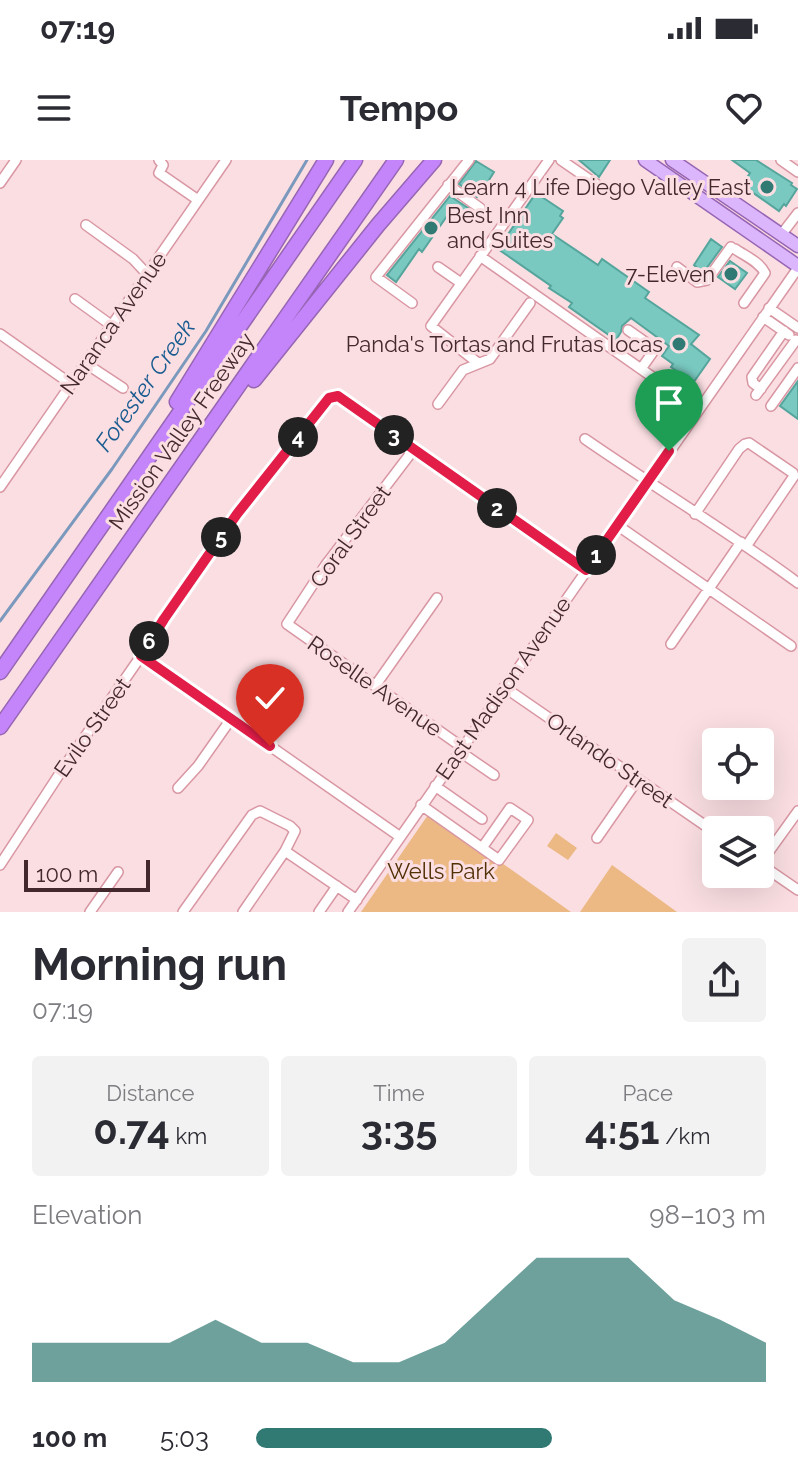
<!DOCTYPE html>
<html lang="en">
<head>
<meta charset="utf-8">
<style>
  body { margin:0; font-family:Raleway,sans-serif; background:#f2f2f3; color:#2b2b33; height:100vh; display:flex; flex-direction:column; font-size:30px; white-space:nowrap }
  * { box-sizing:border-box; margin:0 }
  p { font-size:26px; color:#7c7c81 }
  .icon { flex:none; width:44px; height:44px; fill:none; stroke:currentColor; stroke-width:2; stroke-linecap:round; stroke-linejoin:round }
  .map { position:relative; height:752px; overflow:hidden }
  .drawer { display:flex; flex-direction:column; background:#fff; flex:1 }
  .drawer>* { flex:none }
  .fabs { position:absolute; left:702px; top:568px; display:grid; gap:16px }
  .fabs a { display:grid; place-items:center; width:72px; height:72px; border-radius:8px; background:#fff; box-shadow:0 8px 32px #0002; font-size:40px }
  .scale { position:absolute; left:24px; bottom:20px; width:126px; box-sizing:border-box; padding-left:8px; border:4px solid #43292e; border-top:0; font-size:22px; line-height:28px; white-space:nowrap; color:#43292e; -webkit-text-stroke:6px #fadee2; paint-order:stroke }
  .pin { position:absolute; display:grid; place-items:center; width:68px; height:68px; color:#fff; margin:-82px -34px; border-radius:50% 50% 50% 0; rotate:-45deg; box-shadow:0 0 8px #0007 }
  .pin .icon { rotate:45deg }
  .km { position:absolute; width:40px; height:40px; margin:-20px; border-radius:50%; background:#222; color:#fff; font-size:22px; line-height:40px; text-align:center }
  .round { display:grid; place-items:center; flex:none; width:84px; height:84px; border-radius:8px; background:#f2f2f3 }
  .headline { display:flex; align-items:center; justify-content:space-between; height:136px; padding:0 32px }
  h1 { font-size:44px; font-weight:700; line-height:60px }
  .figures { display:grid; grid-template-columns:repeat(3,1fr); gap:12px; height:136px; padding:8px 32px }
  .figures div { display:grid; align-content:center; border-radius:8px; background:#f2f2f3; text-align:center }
  .figures b { font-size:40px; font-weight:700 }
  .figures small { font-size:22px; font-weight:400 }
  .figures p { font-size:22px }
  .chart { height:224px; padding:16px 32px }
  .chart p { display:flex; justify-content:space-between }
  .chart svg { width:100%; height:144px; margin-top:8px; fill:#317973; opacity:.7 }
  ul { padding:0 32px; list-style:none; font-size:26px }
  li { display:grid; grid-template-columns:128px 96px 1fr; align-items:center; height:60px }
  li i { height:20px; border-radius:10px; background:#317973 }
  .status { display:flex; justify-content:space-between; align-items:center; height:56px; padding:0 40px; background:#fff; direction:ltr }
  .status svg { height:22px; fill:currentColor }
  header { display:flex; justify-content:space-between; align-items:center; height:104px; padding:0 32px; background:#fff; font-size:36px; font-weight:700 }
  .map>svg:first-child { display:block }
  .green { fill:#ecb984 }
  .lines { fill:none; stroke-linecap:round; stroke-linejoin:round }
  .stream { stroke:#7b98bd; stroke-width:3 }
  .building { fill:#79c9c1; stroke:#55a59d; stroke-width:2 }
  .minor-casing { stroke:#d997a3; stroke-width:12 }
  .major-casing { stroke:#9765b3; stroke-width:15 }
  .highway-casing { stroke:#9765b3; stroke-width:17 }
  .minor { stroke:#fff; stroke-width:9 }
  .major { stroke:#dcb6fd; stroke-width:12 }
  .highway { stroke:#c485fb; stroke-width:14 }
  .route-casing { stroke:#fff; stroke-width:16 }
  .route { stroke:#e11d48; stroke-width:10 }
  .poi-dot { fill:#317973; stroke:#fadee2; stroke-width:3 }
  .labels { text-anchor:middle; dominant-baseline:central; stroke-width:6; stroke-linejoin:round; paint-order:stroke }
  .poi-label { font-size:22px; fill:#43292e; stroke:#fadee2; text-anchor:end }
  .street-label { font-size:22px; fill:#43292e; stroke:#fadee2 }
  .park-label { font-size:22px; fill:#513004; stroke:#fadee2 }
  .water-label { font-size:24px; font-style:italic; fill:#185b90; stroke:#fadee2 }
</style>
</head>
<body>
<div class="status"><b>07:19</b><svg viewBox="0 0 49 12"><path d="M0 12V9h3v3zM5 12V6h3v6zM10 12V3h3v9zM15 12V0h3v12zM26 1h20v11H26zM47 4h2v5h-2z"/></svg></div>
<header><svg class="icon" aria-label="menu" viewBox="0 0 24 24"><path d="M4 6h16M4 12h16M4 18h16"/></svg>Tempo<svg class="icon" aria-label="heart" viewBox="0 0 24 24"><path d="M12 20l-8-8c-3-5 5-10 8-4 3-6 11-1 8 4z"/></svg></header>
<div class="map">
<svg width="798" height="752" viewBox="0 0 798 752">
  <rect width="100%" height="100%" fill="#fadee2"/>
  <path class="green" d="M430,652L571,752H361Z
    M556,673L577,688L568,700L547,686Z
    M612,705L677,752H580Z"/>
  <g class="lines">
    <path class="stream" d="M0,461L112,309L206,171L307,0"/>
  </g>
  <path class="building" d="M579,0H610L599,17Z
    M732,0H756L792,23L791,25L797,29L786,46L784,44L779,51L742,25L750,13Z
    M476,1L494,12L489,20L492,22L488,27L485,25L477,37L459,24Z
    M536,33L563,51L560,56L563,58L552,74L598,105L602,99L649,132L645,138L699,175L691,184L710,199L693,223L671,207L673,204L662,196L669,186L631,158L622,166L621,172L616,180L569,147L572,143L549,128L551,126L498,89Z
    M450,36L471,50L467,56L454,46L422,92L419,89L396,122L387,115Z
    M711,79L722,87L703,113L694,105Z
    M730,101L747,113L735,129L718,117Z
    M798,221V259L780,246Z"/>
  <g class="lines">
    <g class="minor-casing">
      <path id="minor" d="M159,0L163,5L159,13L198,40
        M561,0L606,31
        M781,0L798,12
        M0,23L16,0
        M448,25L480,48
        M86,65L133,99L147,114
        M781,75L798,53
        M735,89C745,96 760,102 765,113L744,143
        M480,96L698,249
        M438,107L461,123
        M677,107L697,122L707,120L731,87
        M75,139L111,165
        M412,143L376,117L469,0
        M769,148L798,168
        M763,157L789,175
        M628,170L655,189L641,209
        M0,174L71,224
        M85,203L123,228
        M478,203L431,166L549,0
        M761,229L753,223L752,217L784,171
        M756,235L796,180
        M438,244L463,210L490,199L530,143
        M771,246L798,208
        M585,279C656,328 729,372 798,423
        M414,289L325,406L287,464L462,587
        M0,327L226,0
        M695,354L739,289L745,284L749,283L793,313L794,316L747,385
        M617,365L791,486
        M671,484L741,382
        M141,496L399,676
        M375,526L437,438
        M504,527L716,673
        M459,591L494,615
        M435,626L482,659
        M178,628L198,606L231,559
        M421,645L499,700L528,660L510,648L482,688
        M597,678L638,619
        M285,691L357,740
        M760,704L798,651
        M760,704L798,730
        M0,705L64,607L141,496L164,459L237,354L329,238L338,236L586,410
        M90,752L118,712
        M183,752L252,655L260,651L290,666L295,671L285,691L243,752
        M319,752L337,726
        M348,752L798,108"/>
    </g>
    <g class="major-casing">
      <path id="major" d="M645,0L798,106
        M672,0L798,86"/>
    </g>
    <g class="highway-casing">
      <path id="highway" d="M254,220L378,65L434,0
        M177,242L326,0
        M0,512L355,0
        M0,567L396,0"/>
    </g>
    <use href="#minor" class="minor"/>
    <use href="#major" class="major"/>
    <use href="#highway" class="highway"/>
  </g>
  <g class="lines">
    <g class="route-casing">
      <path id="route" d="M270,586L141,496L164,459L237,354L329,238L338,236L586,410L669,291"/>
    </g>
    <use href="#route" class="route"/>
  </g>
  <g class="poi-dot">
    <circle cx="767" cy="27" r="8"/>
    <circle cx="431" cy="68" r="8"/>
    <circle cx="731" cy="114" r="8"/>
    <circle cx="679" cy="184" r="8"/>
  </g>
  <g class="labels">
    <g class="poi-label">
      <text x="751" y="27">Learn 4 Life Diego Valley East</text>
      <text x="447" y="55" text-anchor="start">Best Inn<tspan x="447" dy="25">and Suites</tspan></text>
      <text x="715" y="114">7-Eleven</text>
      <text x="663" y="184">Panda's Tortas and Frutas locas</text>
    </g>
    <g class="street-label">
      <text transform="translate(113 163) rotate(-55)">Naranca Avenue</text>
      <text transform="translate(181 271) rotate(-55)">Mission Valley Freeway</text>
      <text transform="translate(350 376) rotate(-54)">Coral Street</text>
      <text transform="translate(375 526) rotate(35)">Roselle Avenue</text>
      <text transform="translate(503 528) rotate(-55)">East Madison Avenue</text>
      <text transform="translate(92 567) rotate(-55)">Evilo Street</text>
      <text transform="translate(610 600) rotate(35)">Orlando Street</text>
    </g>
    <g class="park-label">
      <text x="441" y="711">Wells Park</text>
    </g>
    <g class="water-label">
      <text transform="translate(145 225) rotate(-55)">Forester Creek</text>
    </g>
  </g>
</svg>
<div class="fabs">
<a><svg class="icon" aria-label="locate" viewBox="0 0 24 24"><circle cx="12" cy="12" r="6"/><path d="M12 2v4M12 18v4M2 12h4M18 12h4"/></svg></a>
<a><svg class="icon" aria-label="layers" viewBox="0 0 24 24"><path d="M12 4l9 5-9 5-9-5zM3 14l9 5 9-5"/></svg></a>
</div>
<div class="scale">100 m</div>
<div class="pin" style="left:669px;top:291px;background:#1e9e55"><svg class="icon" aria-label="arrive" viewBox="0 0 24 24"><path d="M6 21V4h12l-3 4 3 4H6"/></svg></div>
<div class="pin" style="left:270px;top:586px;background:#d93025"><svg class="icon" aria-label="check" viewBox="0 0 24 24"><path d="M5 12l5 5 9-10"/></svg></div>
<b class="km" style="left:596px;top:395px">1</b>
<b class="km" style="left:497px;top:348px">2</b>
<b class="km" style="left:394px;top:275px">3</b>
<b class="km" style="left:298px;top:277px">4</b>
<b class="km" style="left:221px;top:377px">5</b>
<b class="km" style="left:149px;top:481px">6</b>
</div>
<section class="drawer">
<div class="headline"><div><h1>Morning run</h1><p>07:19</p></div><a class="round"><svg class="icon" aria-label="share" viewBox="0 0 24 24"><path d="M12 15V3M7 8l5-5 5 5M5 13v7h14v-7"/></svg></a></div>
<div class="figures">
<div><p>Distance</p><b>0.74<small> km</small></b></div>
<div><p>Time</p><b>3:35</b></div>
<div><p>Pace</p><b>4:51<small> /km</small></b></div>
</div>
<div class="chart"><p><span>Elevation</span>98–103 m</p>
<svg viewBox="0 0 160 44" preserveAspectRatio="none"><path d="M0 44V32L10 32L20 32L30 32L40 25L50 32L60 32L70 38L80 38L90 32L100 19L110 6L120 6L130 6L140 19L150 25L160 32V44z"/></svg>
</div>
<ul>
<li><b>100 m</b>5:03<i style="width:58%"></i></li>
</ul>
</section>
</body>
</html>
